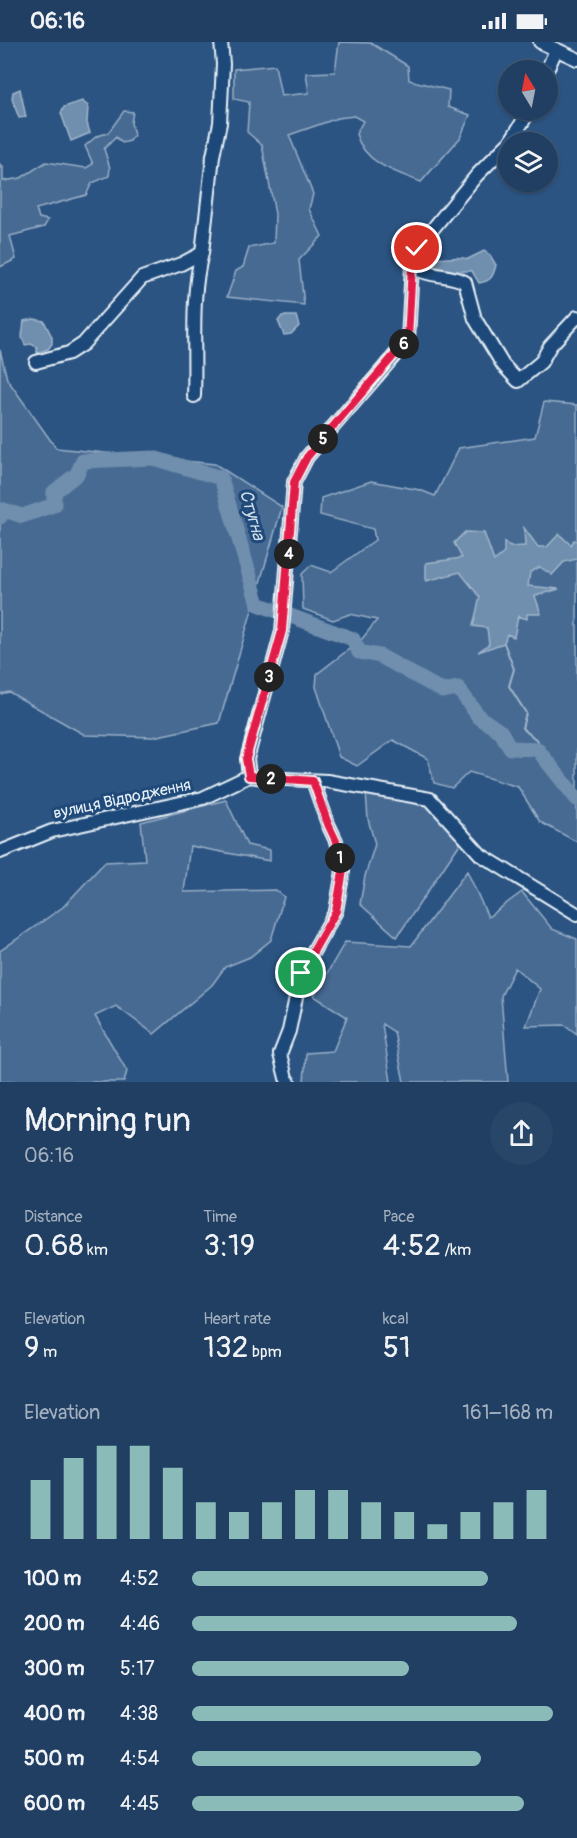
<!DOCTYPE html>
<html lang="en">
<head>
<meta charset="utf-8">
<style>
  body { margin:0; font-family:Pangolin,sans-serif; background:#284668; color:#f1f3f6; height:100vh; display:flex; flex-direction:column; font-size:22px; white-space:nowrap }
  * { box-sizing:border-box; margin:0 }
  p { font-size:20px; color:#a2afbe }
  .icon { flex:none; width:33px; height:33px; fill:none; stroke:currentColor; stroke-width:2; stroke-linecap:round; stroke-linejoin:round }
  .map { position:relative; height:1040px; overflow:hidden }
  .sheet { display:flex; flex-direction:column; background:#203f62; flex:1 }
  .sheet>* { flex:none }
  .needle { width:39px; rotate:350deg }
  .fabs { position:absolute; left:498px; top:18px; display:grid; gap:12px }
  .fabs a { display:grid; place-items:center; width:60px; height:60px; border-radius:50%; background:#203f62; box-shadow:0 2px 4px #0004,0 0 0 2px #3d5877; font-size:30px }
  .pin { position:absolute; display:grid; place-items:center; width:51px; height:51px; color:#fff; margin:-26px; border:3px solid #fff; border-radius:50%; box-shadow:0 2px 6px #0007 }
  .km { position:absolute; width:30px; height:30px; margin:-15px; border-radius:50%; background:#222; color:#fff; font-size:16px; line-height:30px; text-align:center }
  .round { display:grid; place-items:center; flex:none; width:63px; height:63px; border-radius:32px; background:#284668 }
  .overview { display:flex; align-items:center; justify-content:space-between; height:102px; padding:0 24px }
  h1 { font-size:33px; font-weight:600; line-height:45px }
  .figures { display:grid; grid-template-columns:repeat(3,1fr); gap:9px; height:102px; padding:6px 24px }
  .figures div { display:grid; align-content:center }
  .figures b { font-size:30px; font-weight:600 }
  .figures small { font-size:16px; font-weight:400 }
  .figures p { font-size:16px }
  .chart { height:168px; padding:12px 24px }
  .chart p { display:flex; justify-content:space-between }
  .chart svg { width:100%; height:108px; margin-top:6px; stroke:#8bbbb9; stroke-width:6 }
  ul { padding:0 24px; list-style:none; font-size:20px }
  li { display:grid; grid-template-columns:96px 72px 1fr; align-items:center; height:45px }
  li i { height:15px; border-radius:8px; background:#8bbbb9 }
  .status { display:flex; justify-content:space-between; align-items:center; height:42px; padding:0 30px; background:#203f62; direction:ltr }
  .status svg { height:16px; fill:currentColor }
  .map>svg:first-child { display:block }
  .green { fill:#476b93; stroke:#98aec6; stroke-width:1.5 }
  .water { fill:#708ead; stroke:#a0b6cb; stroke-width:1.5 }
  .lines { fill:none; stroke-linecap:round; stroke-linejoin:round }
  .stream { stroke:#a0b6cb; stroke-width:2 }
  .river { stroke:#708ead; stroke-width:15 }
  .minor-casing { stroke:#e8f1f8; stroke-width:16 }
  .minor { stroke:#1f4a7a; stroke-width:12 }
  .route-casing { stroke:#fff; stroke-width:12 }
  .route { stroke:#e11d48; stroke-width:8 }
  .labels { text-anchor:middle; dominant-baseline:central; stroke-width:6; stroke-linejoin:round; paint-order:stroke }
  .street-label { font-size:16px; fill:#e8f1f8; stroke:#1f4a7a }
  .water-label { font-size:18px; font-style:italic; fill:#d0dde9; stroke:#1f4a7a }
</style>
</head>
<body>
<div class="status"><b>06:16</b><svg viewBox="0 0 49 12"><path d="M0 12V9h3v3zM5 12V6h3v6zM10 12V3h3v9zM15 12V0h3v12zM26 1h20v11H26zM47 4h2v5h-2z"/></svg></div>
<div class="map">
<svg width="577" height="1040" viewBox="0 0 577 1040">
  <rect width="100%" height="100%" fill="#2b5482"/>
  <filter id="ink" filterUnits="userSpaceOnUse"><feTurbulence type="fractalNoise" baseFrequency=".0167" numOctaves="2"/><feDisplacementMap in="SourceGraphic" scale="12" xChannelSelector="R" yChannelSelector="G"/><feConvolveMatrix kernelMatrix="1 2 1 2 8 2 1 2 1" color-interpolation-filters="sRGB"/></filter>
  <g filter="url(#ink)">
    <path class="green" d="M339,0L371,1L408,24L409,38L449,48L448,65L470,73L460,96L421,140C395,130 365,122 356,92L363,79L354,74L338,76L289,93L313,152L309,167L322,194L299,218L304,263L227,255L236,229L243,225L249,206L274,201L275,172L262,103L247,90L249,60L234,57V27L275,23L281,54L309,51L306,31L335,30Z
      M124,69L133,70L131,81L134,93L130,99L122,101L116,95L104,107L110,126L109,134L92,141L86,153L36,167L39,176L48,178L44,185L10,194L16,217L0,225V122L3,125V139L21,136L46,120L86,126L93,122L85,104L97,94L108,91Z
      M0,308L7,337L56,406L215,422L282,465L219,681L153,695L85,693L9,650L0,652Z
      M544,360L577,363V800L540,780L518,745L469,730L452,746L434,741L428,717L393,698L357,724L339,715L316,645L317,632L362,597L377,578L350,572L333,578L303,567L302,532L311,523L331,530L375,498L373,487L320,473L321,456L371,439L420,448L435,454L459,406L535,395Z
      M366,751L428,761L463,797L397,895L360,862L365,834L375,802L368,777Z
      M226,758L247,803L270,808V819L190,804L184,850L276,848L284,855L271,898L250,915L225,925L212,943L154,992L116,964L95,974L127,1029L124,1040H0V909L63,865L105,820L145,818L141,780Z
      M467,829L488,875L522,850L552,887L577,897V992L565,983L526,984L540,947L515,926L501,954L508,1040H404L394,990L382,982L391,1040H304L306,1011L333,1009L347,975L314,954L345,900L411,904Z"/>
    <path class="water" d="M20,47L26,75L19,76L12,57L13,50Z
      M82,59L88,64L87,81L90,91L71,99L61,71L64,65Z
      M484,209L490,213L496,223C493,235 491,239 479,241L472,229C459,229 439,231 430,220L433,216C446,218 456,213 468,217Z
      M282,274H296L299,284L291,292L284,293L278,279Z
      M34,277L44,279L52,295V302L48,307L37,311V305L31,302L25,303L22,295L24,279Z
      M524,486L538,505H547L559,492L571,503L574,498L577,499V517L564,520L552,533L540,525L530,530L528,544L559,547L535,554L541,572H527V577L518,574L514,595L507,592L504,601L478,610L489,602L487,586L473,584L480,555L460,530L426,539V521L462,516L454,501L465,490L484,491L494,519L504,511V500L510,505L525,504Z"/>
    <g class="lines">
      <path class="stream" d="M504,601L514,627L509,644L526,671L522,686L538,699L537,707"/>
      <path class="river" d="M0,475L4,468L22,474L54,463V450L77,432L83,419L153,416L221,436L258,562L353,597L359,610L380,614L443,649L458,646L479,675L501,690L510,706L537,707L577,757"/>
      <g class="minor-casing">
        <path id="minor" d="M540,0L577,17
          M547,28L556,8
          M510,100L530,68
          M412,223C426,236 448,231 465,240L475,277L503,323L518,339L541,320L550,304L577,275
          M36,320L69,311L83,302L142,236L181,222L202,211L213,114L220,81L223,22L221,0
          M194,354C196,305 190,258 202,211
          M249,734L247,717L282,589L294,440L307,415L408,298L412,223L417,206L477,133L508,102
          M249,734L265,736L327,739L430,757L481,813L577,872
          M0,810L52,789L203,756L249,734
          M289,1040L286,1036L280,1012L289,989L301,931L336,869L343,829L336,799L328,782L313,739"/>
      </g>
      <use href="#minor" class="minor"/>
    </g>
  </g>
  <g class="lines" filter="url(#ink)">
    <g class="route-casing">
      <path id="route" d="M301,931L336,869L343,829L336,799L328,782L313,739L249,734L246,717L282,589L294,440L307,415L408,297L412,223L417,206"/>
    </g>
    <use href="#route" class="route"/>
  </g>
  <g class="labels">
    <g class="street-label">
      <text transform="translate(122 757) rotate(-12)">вулиця Відродження</text>
    </g>
    <g class="water-label">
      <text transform="translate(252 473) rotate(74)">Стугна</text>
    </g>
  </g>
</svg>
<div class="fabs">
<a><svg class="needle" viewBox="-14 -14 28 28"><path d="M0-13l5 13h-10z" fill="#e53935"/><path d="M0 13l5-13h-10z" fill="#a2afbe"/></svg></a>
<a><svg class="icon" aria-label="layers" viewBox="0 0 24 24"><path d="M12 4l9 5-9 5-9-5zM3 14l9 5 9-5"/></svg></a>
</div>
<div class="pin" style="left:301px;top:931px;background:#1e9e55"><svg class="icon" aria-label="arrive" viewBox="0 0 24 24"><path d="M6 21V4h12l-3 4 3 4H6"/></svg></div>
<div class="pin" style="left:417px;top:206px;background:#d93025"><svg class="icon" aria-label="check" viewBox="0 0 24 24"><path d="M5 12l5 5 9-10"/></svg></div>
<b class="km" style="left:340px;top:816px">1</b>
<b class="km" style="left:271px;top:737px">2</b>
<b class="km" style="left:269px;top:635px">3</b>
<b class="km" style="left:289px;top:512px">4</b>
<b class="km" style="left:323px;top:397px">5</b>
<b class="km" style="left:404px;top:302px">6</b>
</div>
<section class="sheet">
<div class="overview"><div><h1>Morning run</h1><p>06:16</p></div><a class="round"><svg class="icon" aria-label="share" viewBox="0 0 24 24"><path d="M12 15V3M7 8l5-5 5 5M5 13v7h14v-7"/></svg></a></div>
<div class="figures">
<div><p>Distance</p><b>0.68<small> km</small></b></div>
<div><p>Time</p><b>3:19</b></div>
<div><p>Pace</p><b>4:52<small> /km</small></b></div>
</div>
<div class="figures">
<div><p>Elevation</p><b>9<small> m</small></b></div>
<div><p>Heart rate</p><b>132<small> bpm</small></b></div>
<div><p>kcal</p><b>51</b></div>
</div>
<div class="chart"><p><span>Elevation</span>161–168 m</p>
<svg viewBox="0 0 160 44" preserveAspectRatio="none"><path d="M5 44V20M15 44V11M25 44V6M35 44V6M45 44V15M55 44V29M65 44V33M75 44V29M85 44V24M95 44V24M105 44V29M115 44V33M125 44V38M135 44V33M145 44V29M155 44V24"/></svg>
</div>
<ul>
<li><b>100 m</b>4:52<i style="width:82%"></i></li>
<li><b>200 m</b>4:46<i style="width:90%"></i></li>
<li><b>300 m</b>5:17<i style="width:60%"></i></li>
<li><b>400 m</b>4:38<i style="width:100%"></i></li>
<li><b>500 m</b>4:54<i style="width:80%"></i></li>
<li><b>600 m</b>4:45<i style="width:92%"></i></li>
</ul>
</section>
</body>
</html>
